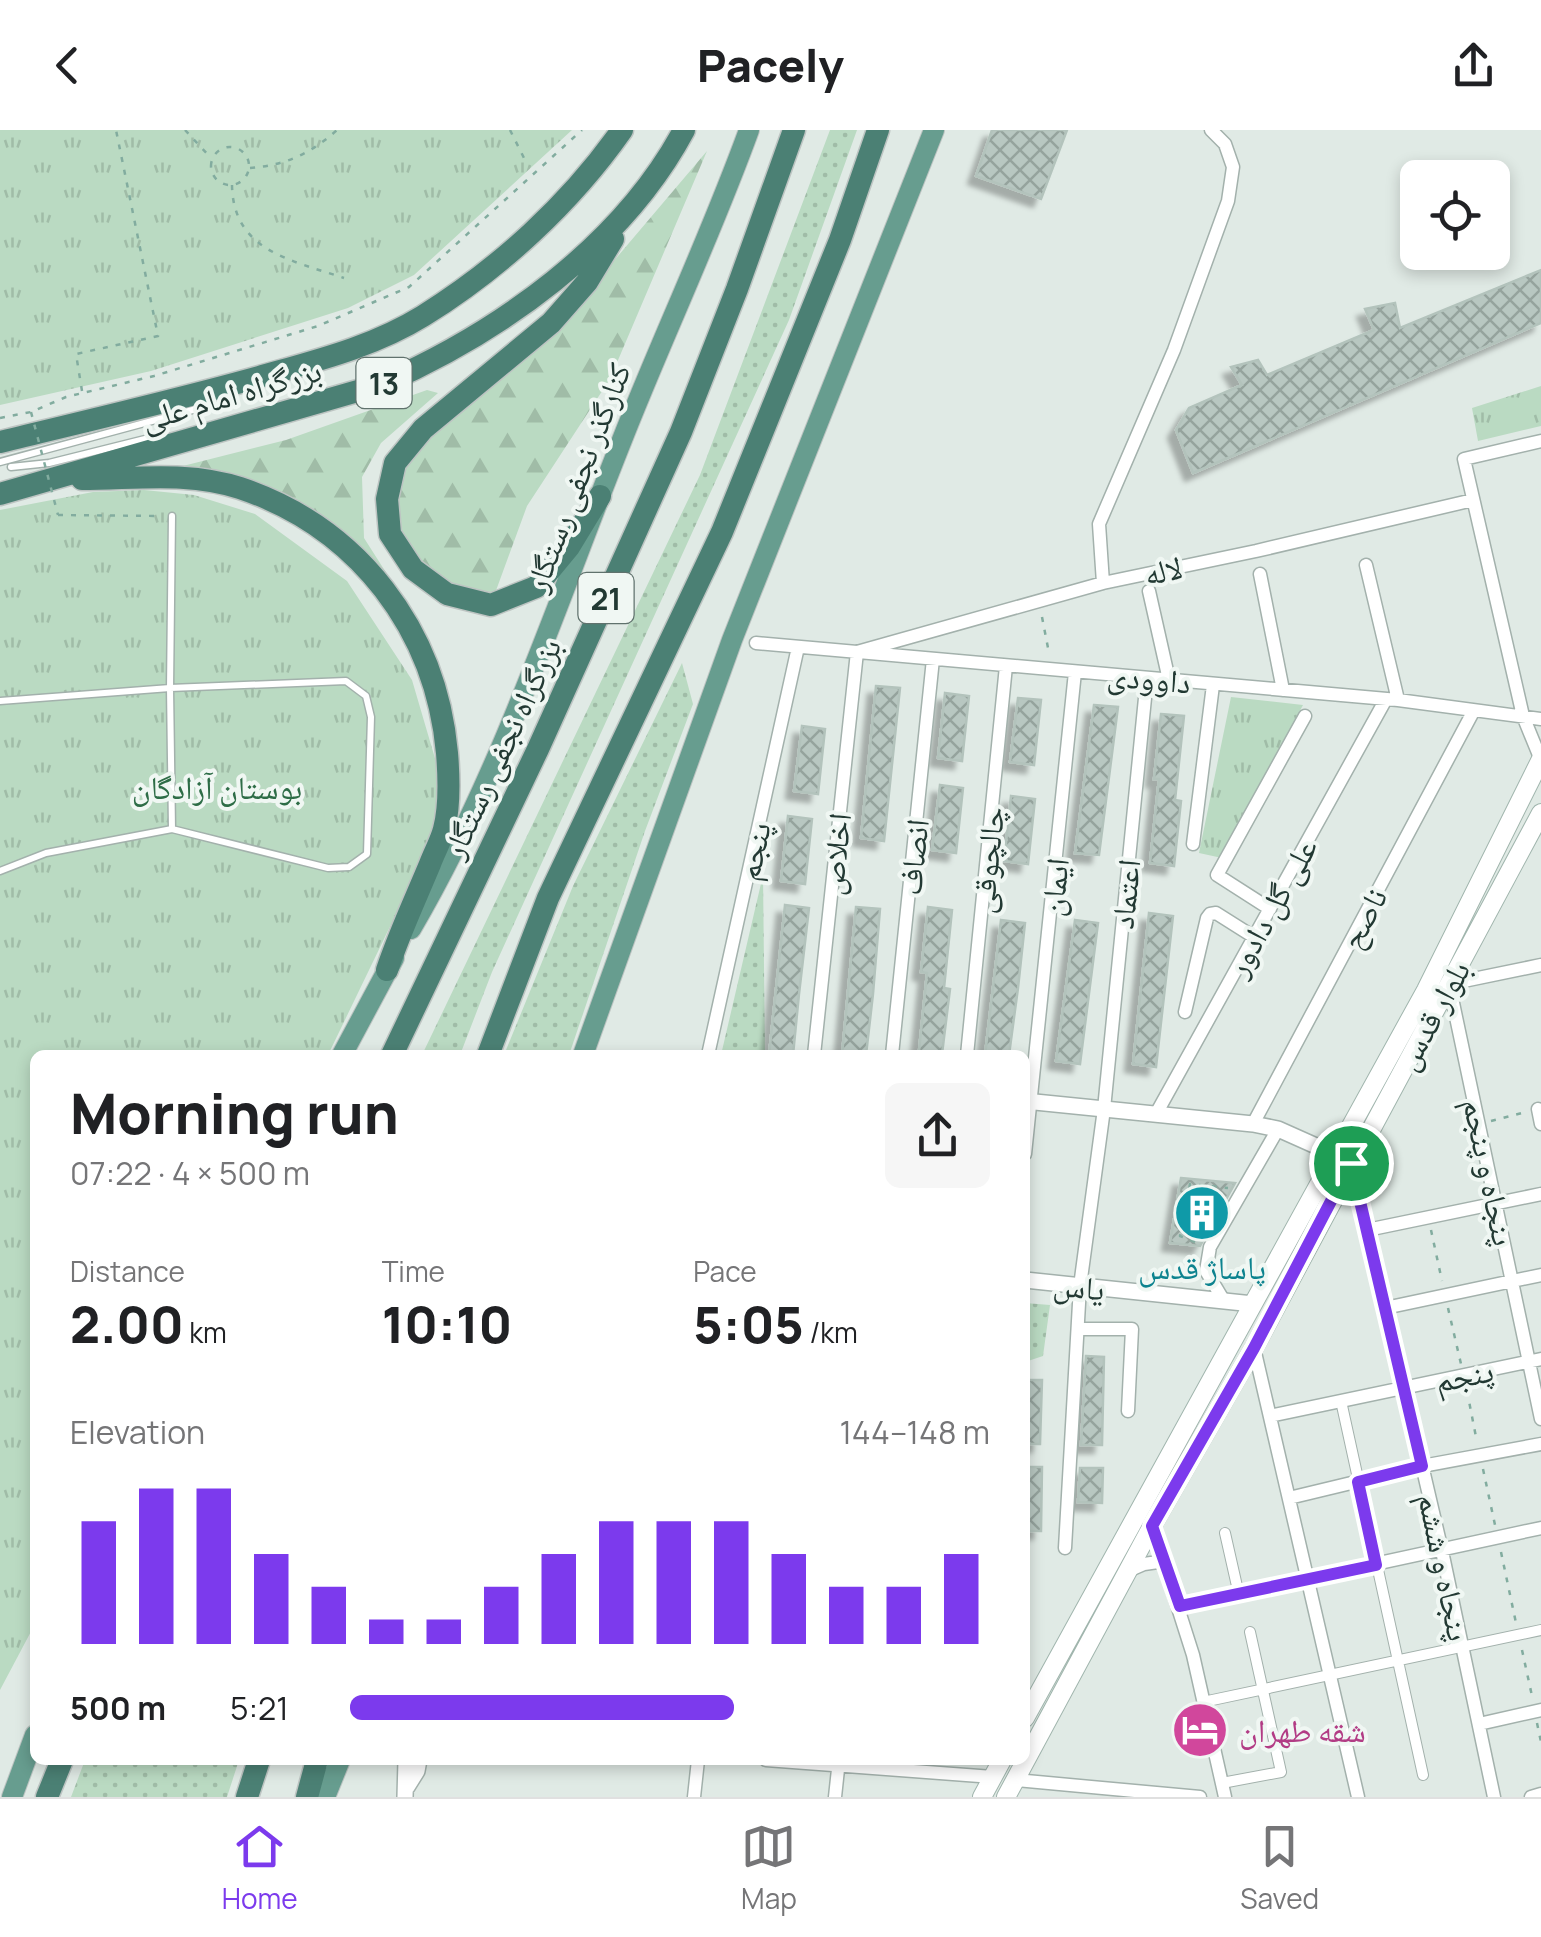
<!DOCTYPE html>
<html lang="en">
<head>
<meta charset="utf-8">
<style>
  body { margin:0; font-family:Manrope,"Noto Naskh Arabic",sans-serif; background:#f6f6f6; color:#202124; height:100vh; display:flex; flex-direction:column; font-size:38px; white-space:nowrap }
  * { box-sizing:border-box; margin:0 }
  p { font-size:32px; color:#757577 }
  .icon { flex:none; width:55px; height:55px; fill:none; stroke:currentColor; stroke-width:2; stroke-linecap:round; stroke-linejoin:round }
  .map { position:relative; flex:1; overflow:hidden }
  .panel { position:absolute; left:30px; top:920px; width:1000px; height:715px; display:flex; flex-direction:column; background:#fff; border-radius:15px; box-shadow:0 5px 15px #0003 }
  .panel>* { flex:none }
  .fabs { position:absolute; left:1400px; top:30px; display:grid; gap:20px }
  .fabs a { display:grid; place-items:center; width:110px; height:110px; border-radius:15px; background:#fff; box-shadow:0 5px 15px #0003; font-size:50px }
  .pin { position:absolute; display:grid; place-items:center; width:85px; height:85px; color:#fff; margin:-42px; border:5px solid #fff; border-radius:50%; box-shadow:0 2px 10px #0007 }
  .round { display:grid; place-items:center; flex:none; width:105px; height:105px; border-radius:15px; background:#f6f6f6 }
  .head { display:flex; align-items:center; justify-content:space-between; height:170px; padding:0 40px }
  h1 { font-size:55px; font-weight:800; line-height:75px }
  .metrics { display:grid; grid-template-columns:repeat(3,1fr); gap:15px; height:170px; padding:10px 40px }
  .metrics div { display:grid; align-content:center }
  .metrics b { font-size:50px; font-weight:800 }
  .metrics small { font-size:28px; font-weight:400 }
  .metrics p { font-size:28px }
  .chart { height:280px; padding:20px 40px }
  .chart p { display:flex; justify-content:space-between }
  .chart svg { width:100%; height:180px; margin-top:10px; stroke:#7c3aed; stroke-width:6 }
  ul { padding:0 40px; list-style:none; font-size:32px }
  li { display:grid; grid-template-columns:160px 120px 1fr; align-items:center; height:75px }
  li i { height:25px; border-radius:12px; background:#7c3aed }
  header { display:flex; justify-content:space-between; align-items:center; height:130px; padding:0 40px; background:#fff; font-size:45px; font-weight:800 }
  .dock { display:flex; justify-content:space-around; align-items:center; height:140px; border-top:2px solid #e0e0e0; background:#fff; font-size:28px; color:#757577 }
  .dock a { display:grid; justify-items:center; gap:5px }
  .dock .selected { color:#7c3aed }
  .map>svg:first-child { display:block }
  .grass { fill:url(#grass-dots) }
  .forest { fill:url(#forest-firs) }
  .park { fill:url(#park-tufts) }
  .building { fill:url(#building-cross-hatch); stroke:#b3c3bc; stroke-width:2.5; filter:url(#shadow) }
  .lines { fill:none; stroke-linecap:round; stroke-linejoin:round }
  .service-casing { stroke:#a3b1ac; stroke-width:9 }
  .pedestrian-casing { stroke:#a3b1ac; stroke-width:12 }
  .minor-casing { stroke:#a3b1ac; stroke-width:15 }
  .tertiary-casing { stroke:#a3b1ac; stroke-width:18 }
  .secondary-casing { stroke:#a0b5ad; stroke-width:20 }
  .primary-casing { stroke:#bdc4c2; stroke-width:22 }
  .trunk-casing { stroke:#bdc4c2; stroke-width:25 }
  .path { stroke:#82ac9f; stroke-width:2.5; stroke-dasharray:5 8; stroke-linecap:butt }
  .service { stroke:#fff; stroke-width:6 }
  .pedestrian { stroke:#fff; stroke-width:10 }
  .minor { stroke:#fff; stroke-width:12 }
  .tertiary { stroke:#fff; stroke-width:15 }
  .secondary { stroke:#fff; stroke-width:18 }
  .primary { stroke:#679d8f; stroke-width:20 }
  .trunk { stroke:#4b8074; stroke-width:22 }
  .path-bridge { stroke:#82ac9f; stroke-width:2.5; stroke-dasharray:5 8; stroke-linecap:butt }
  .route-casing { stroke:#fff; stroke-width:20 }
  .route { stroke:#7c3aed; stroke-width:12 }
  .labels { text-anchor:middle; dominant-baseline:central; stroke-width:8; stroke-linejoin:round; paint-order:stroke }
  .shield { fill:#f0f7f3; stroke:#60726d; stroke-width:2.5 }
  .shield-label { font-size:30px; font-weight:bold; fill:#223933 }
  .street-label { font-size:32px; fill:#223933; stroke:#f0f7f3 }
  .park-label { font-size:32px; fill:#2e6d47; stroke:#f0f7f3 }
  .culture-label { font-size:32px; fill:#0d838f; stroke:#f0f7f3 }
  .hotel-label { font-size:32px; fill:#b23c85; stroke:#f0f7f3; text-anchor:start }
</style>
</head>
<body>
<header><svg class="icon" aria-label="back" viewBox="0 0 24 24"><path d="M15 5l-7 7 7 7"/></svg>Pacely<svg class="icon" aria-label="share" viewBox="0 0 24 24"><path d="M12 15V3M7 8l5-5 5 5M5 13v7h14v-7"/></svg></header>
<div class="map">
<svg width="1541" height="1667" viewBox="0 0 1541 1667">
  <defs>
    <pattern id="grass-dots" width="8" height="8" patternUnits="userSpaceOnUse" patternTransform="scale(2.5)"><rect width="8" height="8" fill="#badac2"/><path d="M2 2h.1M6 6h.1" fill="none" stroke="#a0bca7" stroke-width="1.8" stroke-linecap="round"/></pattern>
    <pattern id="forest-firs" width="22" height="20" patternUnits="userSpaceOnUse" patternTransform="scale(2.5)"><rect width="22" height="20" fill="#badac2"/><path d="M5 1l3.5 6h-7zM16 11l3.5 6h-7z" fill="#a0bca7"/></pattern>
    <pattern id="park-tufts" width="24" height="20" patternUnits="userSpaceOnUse" patternTransform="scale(2.5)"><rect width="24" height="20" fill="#badac2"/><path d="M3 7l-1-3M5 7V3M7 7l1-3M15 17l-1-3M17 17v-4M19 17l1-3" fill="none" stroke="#a0bca7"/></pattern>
    <pattern id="building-cross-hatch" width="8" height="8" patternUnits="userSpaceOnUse" patternTransform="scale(2.5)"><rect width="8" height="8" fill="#b8c7c1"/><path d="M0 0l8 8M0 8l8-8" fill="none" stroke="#95a39d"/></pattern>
    <filter id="shadow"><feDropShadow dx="-8" dy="8" stdDeviation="2.5" flood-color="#0004"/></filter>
  </defs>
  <rect width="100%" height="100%" fill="#e0eae5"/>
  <path class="grass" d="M830,0H857L789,190L492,842L460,925H422L700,345Z
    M682,533L693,574L645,701L569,925H504L573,756Z
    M763,745L765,925H721Z
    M1025,1173L1050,1175L1043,1226L1025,1232Z
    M85,1630H239L227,1667H71Z"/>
  <path class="forest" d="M707,21L610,249L527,376L494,466L447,452L413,429L392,392L393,355L433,302L551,205Z
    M427,260L438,263L381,313L362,347L364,408L387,444L377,441L324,391L171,339L286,310Z"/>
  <path class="park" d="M0,0H572L414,145L348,178L151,241L0,275Z
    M1541,256V296L1478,311L1472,278Z
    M144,360L194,365L255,384L347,451L412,550L439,642L440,693L328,925H35V1494L0,1560V380L93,362Z
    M1231,567L1303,575L1222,728L1199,723Z"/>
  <path class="building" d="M992,0H1067L1041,69L976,46Z
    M1541,140V193L1193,343L1176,300L1189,278L1242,255L1231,237L1258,230L1267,245L1374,200L1365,179L1395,173L1400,198Z
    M876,556L900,558L884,711L861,708Z
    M945,563L969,566L962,631L938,628Z
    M1018,568L1041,570L1034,635L1010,632Z
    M1094,575L1118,577L1099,725L1075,723Z
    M1161,584L1184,586L1175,670L1181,671L1174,736L1150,733L1159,649H1154Z
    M802,596L825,599L818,664L794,661Z
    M940,655L963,658L956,723L932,720Z
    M1011,666L1035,669L1028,734L1004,731Z
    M788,686L812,689L805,754L781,751Z
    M785,775L809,778L799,864L793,925H769Z
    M856,777L880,779L873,864L866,925H842Z
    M928,777L952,780L944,858L950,859L942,924L919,921L927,843L921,842Z
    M1149,783L1173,786L1156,937L1133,934Z
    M1001,790L1025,793L1018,858L1009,925H985Z
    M1075,790L1098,793L1080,934L1056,931Z
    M1181,1048L1235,1053L1200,1116L1170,1113Z
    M1086,1226L1104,1227L1102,1315H1081Z
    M1025,1250H1042L1040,1314H1025Z
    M1025,1337H1042L1041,1401H1025Z
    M1080,1338H1103L1102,1373L1078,1372Z"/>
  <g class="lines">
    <g class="service-casing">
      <path id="service" d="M0,332L200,278L215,267
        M11,337L49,333L149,308L156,310
        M0,571L170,558L172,699
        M0,741L46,723L172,699L328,738L349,737L367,724L371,587L366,566L346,551L170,558L172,386"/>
    </g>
    <g class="pedestrian-casing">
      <path id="pedestrian" d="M1341,1271L1423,1645
        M1225,1403L1239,1465
        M1203,1572L1541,1500
        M1222,1653L1281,1642L1250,1502"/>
    </g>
    <g class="minor-casing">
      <path id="minor" d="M1366,435L1398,570
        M1260,444L1283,560
        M1103,453L1099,394L1174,220L1228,71L1233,37L1225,14L1211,0
        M1149,461L1169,550
        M756,513L1398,570L1541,589
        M1541,630L1523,586L1464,329L1541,311
        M1193,714L1213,555
        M1270,779L1217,745L1305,586
        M1541,835L1449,854L1541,1289
        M1185,882L1207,788L1210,784L1216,783L1254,807
        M708,925L798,517
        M814,925L857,522L1103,453L1256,421L1473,370
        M892,925L933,529
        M967,925L1006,536
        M1538,979L1541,994
        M1156,984L1386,569
        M1253,994L1473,582
        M1025,1024L1075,542
        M1352,1035L1442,1421L1494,1667
        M1367,1100L1541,1064
        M1224,1171L1206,1141L1210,1117L1278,999
        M1385,1178L1541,1145
        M1078,1199H1132L1128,1281
        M1254,1218L1358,1667
        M1270,1286L1541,1229
        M1289,1368L1422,1336L1541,1314
        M1152,1396L1193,1525L1225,1667
        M1065,1418L1080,1156L1104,979L1147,548
        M1128,1441L1144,1434L1165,1431
        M1180,1476L1541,1398
        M1479,1594L1541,1580
        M766,1630L993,1647
        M1015,1650L1200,1667
        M694,1667L698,1630
        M835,1667L839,1630
        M1531,1667L1541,1664"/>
    </g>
    <g class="tertiary-casing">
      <path id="tertiary" d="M1025,971L1253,994L1278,999L1343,1028
        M1025,1150L1253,1174
        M407,1657L417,1641L419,1630
        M405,1667L406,1630"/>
    </g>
    <g class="secondary-casing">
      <path id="secondary" d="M1025,1588L1426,860L1541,629
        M982,1667L1002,1630
        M1006,1667L1152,1396L1254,1218L1541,683"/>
    </g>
    <g class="primary-casing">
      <path id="primary" d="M411,799C501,645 556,475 622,310C663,206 711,105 749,0
        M342,925L394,828
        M583,925L732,510L934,0
        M12,1667L35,1605
        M325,1667L340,1630"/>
    </g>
    <g class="trunk-casing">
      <path id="trunk" d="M0,312C86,291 173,271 259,247C315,231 373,217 423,186C500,138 570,74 622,0
        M82,349C136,349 188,341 240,358C359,398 436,500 447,623C449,647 450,676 444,699C441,711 434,723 430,734C415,770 399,804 387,840
        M0,364L382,254C500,202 622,116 684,0
        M600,366L569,417L536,457L491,475L447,464L413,439L390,404L387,369L395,333L423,299L551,193L587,152L613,109
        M392,925L538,619L681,302L737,159L794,0
        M488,925L548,768L722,402L840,110L878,0
        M47,1667L62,1630
        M247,1667L259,1630
        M307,1667L317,1630"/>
    </g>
    <path class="path" d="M185,0L211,28
      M510,0L525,30
      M211 36a19 19 0 1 1 38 0a19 19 0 1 1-38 0Z
      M250,38C286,35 310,24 337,0
      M232,55C233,121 291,130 344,148
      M82,261L76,224L158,206L116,0
      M0,288L31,282L66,267L154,246L318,196L409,157L582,0
      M58,385L162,386
      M1042,487L1049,523
      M1491,991L1522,983
      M1188,1072L1220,1074
      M1431,1100L1442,1151
      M1196,1109L1209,1075
      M1195,1112L1180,1106L1190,1054L1228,1058
      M1448,1178L1461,1234
      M1467,1261L1477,1312
      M1483,1339L1495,1395
      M1501,1422L1516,1493
      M1522,1520L1532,1566
      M1537,1593L1541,1612"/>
    <use href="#service" class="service"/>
    <use href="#pedestrian" class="pedestrian"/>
    <use href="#minor" class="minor"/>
    <use href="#tertiary" class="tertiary"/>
    <use href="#secondary" class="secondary"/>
    <use href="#primary" class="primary"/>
    <use href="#trunk" class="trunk"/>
    <path class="path-bridge" d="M31,282L58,385"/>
  </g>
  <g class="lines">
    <g class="route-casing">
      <path id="route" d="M1351,1033L1422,1336L1358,1352L1376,1435L1180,1476L1152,1396L1254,1218Z"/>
    </g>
    <use href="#route" class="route"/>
  </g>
  <defs>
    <g id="building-disc" transform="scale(2.875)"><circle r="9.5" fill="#0f9aa8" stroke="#f0f7f3"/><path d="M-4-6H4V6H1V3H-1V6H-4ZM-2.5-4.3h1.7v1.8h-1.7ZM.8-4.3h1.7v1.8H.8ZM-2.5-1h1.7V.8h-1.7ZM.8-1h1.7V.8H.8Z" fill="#fff"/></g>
    <g id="hotel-disc" transform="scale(2.875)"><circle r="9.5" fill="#d1479c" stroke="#f0f7f3"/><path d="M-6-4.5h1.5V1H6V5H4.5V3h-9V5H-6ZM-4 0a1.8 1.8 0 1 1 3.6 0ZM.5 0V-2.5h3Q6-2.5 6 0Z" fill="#fff"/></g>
  </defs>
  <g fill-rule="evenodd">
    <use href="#building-disc" x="1202" y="1083"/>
    <use href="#hotel-disc" x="1200" y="1600"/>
  </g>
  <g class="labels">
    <g class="shield">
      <rect x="356.5" y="228" width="55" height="50" rx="8"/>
      <rect x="578.5" y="443" width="55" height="50" rx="8"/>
    </g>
    <g class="shield-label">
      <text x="384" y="253">13</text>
      <text x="606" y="468">21</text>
    </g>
    <g class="street-label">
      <text transform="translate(231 264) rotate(-16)">بزرگراه امام علی</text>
      <text transform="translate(577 347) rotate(-69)">کنارگذر نجفی رستگار</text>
      <text transform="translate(1163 440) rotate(-12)">لاله</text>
      <text transform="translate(1149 548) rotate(5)">داوودی</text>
      <text transform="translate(501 618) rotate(-65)">بزرگراه نجفی رستگار</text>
      <text transform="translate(753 721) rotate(-77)">پنجم</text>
      <text transform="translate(835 724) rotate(-84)">اخلاص</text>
      <text transform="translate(913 727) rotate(-84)">انصاف</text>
      <text transform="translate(987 730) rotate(-84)">چالچوقی</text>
      <text transform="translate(1054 757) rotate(-84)">ایمان</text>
      <text transform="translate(1125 764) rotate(-84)">اعتماد</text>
      <text transform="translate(1271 777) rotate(-61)">علی گل دادور</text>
      <text transform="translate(1363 788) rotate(-62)">ناصح</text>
      <text transform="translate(1432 885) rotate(-61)">بلوار قدس</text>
      <text transform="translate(1490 1042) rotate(78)">پنجاه و پنجم</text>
      <text transform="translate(1079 1156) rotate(6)">یاس</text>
      <text transform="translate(1464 1245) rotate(-12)">پنجم</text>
      <text transform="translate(1445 1437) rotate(78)">پنجاه و ششم</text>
    </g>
    <g class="park-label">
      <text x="217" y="657">بوستان آزادگان</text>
    </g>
    <g class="culture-label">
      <text x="1202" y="1137">پاساژ قدس</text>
    </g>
    <g class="hotel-label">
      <text x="1239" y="1600">شقه طهران</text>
    </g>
  </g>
</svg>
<div class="fabs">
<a><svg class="icon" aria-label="locate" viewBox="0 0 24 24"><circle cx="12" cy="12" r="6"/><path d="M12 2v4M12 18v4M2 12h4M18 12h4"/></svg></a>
</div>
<div class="pin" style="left:1351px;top:1033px;background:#1e9e55"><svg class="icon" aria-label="arrive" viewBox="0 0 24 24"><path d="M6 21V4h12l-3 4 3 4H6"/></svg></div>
<section class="panel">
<div class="head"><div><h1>Morning run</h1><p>07:22 · 4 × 500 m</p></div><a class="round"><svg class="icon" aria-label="share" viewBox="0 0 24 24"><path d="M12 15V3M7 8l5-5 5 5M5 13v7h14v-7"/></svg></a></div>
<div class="metrics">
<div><p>Distance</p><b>2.00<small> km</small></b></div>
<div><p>Time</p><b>10:10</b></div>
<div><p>Pace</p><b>5:05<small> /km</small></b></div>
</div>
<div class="chart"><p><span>Elevation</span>144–148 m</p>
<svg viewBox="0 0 160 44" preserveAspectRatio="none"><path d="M5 44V14M15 44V6M25 44V6M35 44V22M45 44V30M55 44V38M65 44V38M75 44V30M85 44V22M95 44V14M105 44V14M115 44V14M125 44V22M135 44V30M145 44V30M155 44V22"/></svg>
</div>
<ul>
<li><b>500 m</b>5:21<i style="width:60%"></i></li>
</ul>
</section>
</div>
<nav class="dock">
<a class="selected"><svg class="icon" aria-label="home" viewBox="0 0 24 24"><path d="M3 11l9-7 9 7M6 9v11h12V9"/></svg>Home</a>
<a><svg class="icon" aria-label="map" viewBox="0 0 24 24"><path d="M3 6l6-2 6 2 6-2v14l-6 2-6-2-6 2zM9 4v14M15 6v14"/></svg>Map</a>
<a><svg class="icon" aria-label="saved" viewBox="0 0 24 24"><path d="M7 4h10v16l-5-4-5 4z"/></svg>Saved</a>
</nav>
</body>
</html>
